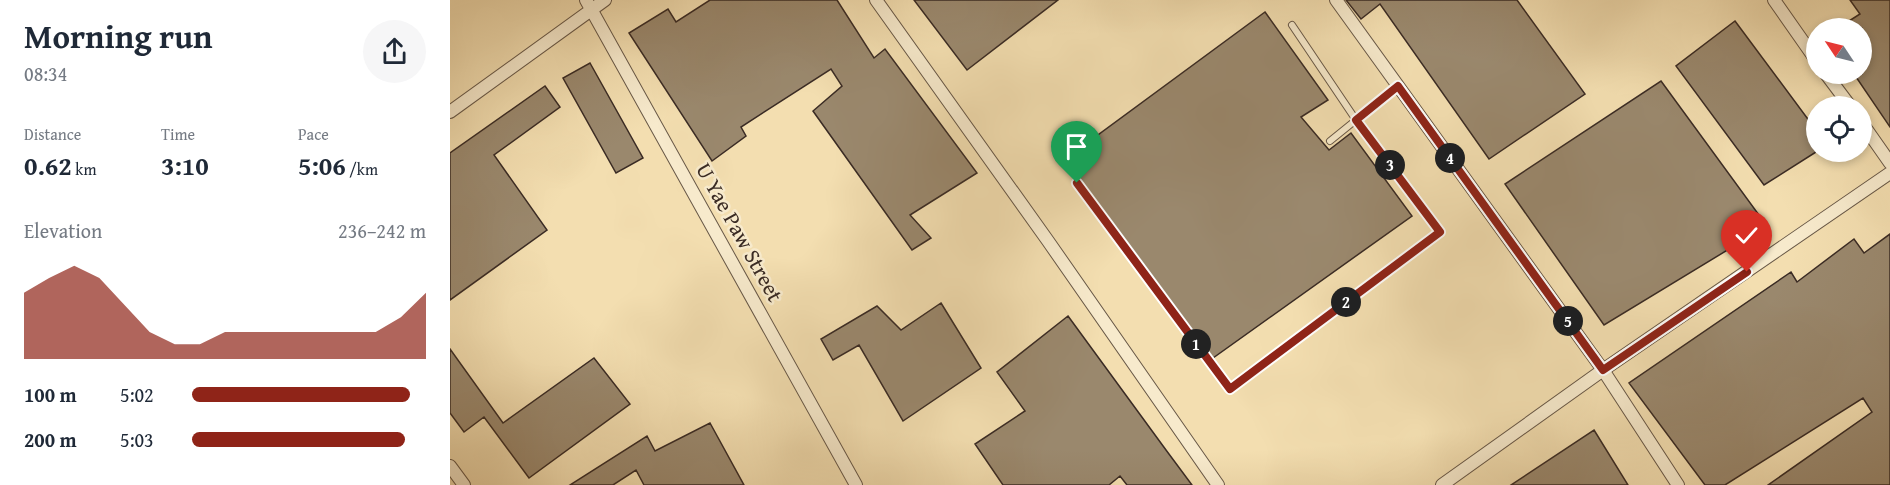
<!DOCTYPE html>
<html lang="en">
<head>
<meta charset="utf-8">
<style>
  body { margin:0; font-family:"Gentium Book Plus",serif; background:#f6f6f7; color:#1f2937; height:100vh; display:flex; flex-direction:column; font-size:22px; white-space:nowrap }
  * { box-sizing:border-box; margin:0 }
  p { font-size:20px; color:#747a83 }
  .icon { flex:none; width:33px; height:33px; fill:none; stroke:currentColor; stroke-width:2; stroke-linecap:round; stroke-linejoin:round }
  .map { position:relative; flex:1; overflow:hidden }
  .sheet { display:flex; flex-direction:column; background:#fff; width:450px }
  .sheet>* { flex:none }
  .needle { width:39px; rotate:305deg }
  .tools { position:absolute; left:1356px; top:18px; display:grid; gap:12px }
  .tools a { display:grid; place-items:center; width:66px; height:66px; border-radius:50%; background:#fff; box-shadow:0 3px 9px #0003; font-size:30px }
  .pin { position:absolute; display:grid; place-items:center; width:51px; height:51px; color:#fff; margin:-62px -26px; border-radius:50% 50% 50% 0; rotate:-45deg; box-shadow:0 0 6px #0007 }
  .pin .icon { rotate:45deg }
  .km { position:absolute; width:30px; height:30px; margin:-15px; border-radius:50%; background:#222; color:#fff; font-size:16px; line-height:30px; text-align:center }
  .round { display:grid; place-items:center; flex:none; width:63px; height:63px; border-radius:32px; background:#f6f6f7 }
  .summary { display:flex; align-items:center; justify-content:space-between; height:102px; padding:0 24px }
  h1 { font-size:33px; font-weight:600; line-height:45px }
  .metrics { display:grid; grid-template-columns:repeat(3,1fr); gap:9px; height:102px; padding:6px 24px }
  .metrics div { display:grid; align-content:center }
  .metrics b { font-size:26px; font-weight:600 }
  .metrics small { font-size:16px; font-weight:400 }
  .metrics p { font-size:16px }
  .chart { height:168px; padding:12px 24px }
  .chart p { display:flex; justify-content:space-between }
  .chart svg { width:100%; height:108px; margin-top:6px; fill:#8f2418; opacity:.7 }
  ul { padding:0 24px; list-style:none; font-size:20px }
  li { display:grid; grid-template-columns:96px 72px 1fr; align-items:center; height:45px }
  li i { height:15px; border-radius:8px; background:#8f2418 }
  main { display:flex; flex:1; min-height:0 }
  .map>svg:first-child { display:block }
  .building { fill:#9a886d; stroke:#3a2b24; stroke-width:1.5 }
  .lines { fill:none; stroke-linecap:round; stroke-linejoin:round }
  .lane-casing { stroke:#685847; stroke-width:8 }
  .street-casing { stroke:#685847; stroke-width:14 }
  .lane { stroke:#f7eacc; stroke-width:6 }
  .street { stroke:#f7eacc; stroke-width:12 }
  .route-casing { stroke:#fff; stroke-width:12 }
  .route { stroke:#8f2418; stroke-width:8 }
  .labels { text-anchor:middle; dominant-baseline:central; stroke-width:5; stroke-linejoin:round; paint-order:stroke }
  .street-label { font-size:22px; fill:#3a2b24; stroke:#f7eacc }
</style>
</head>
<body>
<main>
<section class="sheet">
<div class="summary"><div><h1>Morning run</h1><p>08:34</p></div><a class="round"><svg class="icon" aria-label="share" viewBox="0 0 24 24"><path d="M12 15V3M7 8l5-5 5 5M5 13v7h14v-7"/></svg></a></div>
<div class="metrics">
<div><p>Distance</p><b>0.62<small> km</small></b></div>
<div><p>Time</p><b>3:10</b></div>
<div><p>Pace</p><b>5:06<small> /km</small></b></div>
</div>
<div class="chart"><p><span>Elevation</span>236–242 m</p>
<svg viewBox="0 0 160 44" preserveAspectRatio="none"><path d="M0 44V17L10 11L20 6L30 11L40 22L50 33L60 38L70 38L80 33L90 33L100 33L110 33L120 33L130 33L140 33L150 27L160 17V44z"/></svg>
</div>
<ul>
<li><b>100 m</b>5:02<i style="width:93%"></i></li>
<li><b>200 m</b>5:03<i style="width:91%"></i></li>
</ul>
</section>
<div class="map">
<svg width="1440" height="485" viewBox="0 0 1440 485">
  <rect width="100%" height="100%" fill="#f3deb0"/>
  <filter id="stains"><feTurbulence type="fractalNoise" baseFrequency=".00333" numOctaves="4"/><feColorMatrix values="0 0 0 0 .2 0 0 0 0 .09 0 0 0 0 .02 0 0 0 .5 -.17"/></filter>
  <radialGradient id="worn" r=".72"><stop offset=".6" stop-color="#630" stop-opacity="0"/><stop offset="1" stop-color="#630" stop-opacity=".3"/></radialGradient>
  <path class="building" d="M260,0H387L424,58L435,49L527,173L460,215L481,238L462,250L363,111L392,86L381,69L291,127L296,136L262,161L179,33L218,9L226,22Z
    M464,0H608L517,70Z
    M896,0H1067L1135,94L1039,159L930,4L911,19Z
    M1400,0H1440V127L1404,74H1412V28H1388L1410,14Z
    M815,12L878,100L851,117L879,150L901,133L962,216L763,358L631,180L627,178L614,160Z
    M1285,21L1366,130V152L1314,185L1226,66Z
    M140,63L193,158L166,173L113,78Z
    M1211,81L1317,226L1154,325L1055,184Z
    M95,86L110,107L44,155L97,230L0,300V153Z
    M1440,234V485H1318L1422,412L1413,398L1275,485H1255L1179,383L1341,272L1347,282L1404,239L1414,253Z
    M491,303L531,368L453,421L409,345L383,360L371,339L427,306L451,330Z
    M618,316L716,450L742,485H677L670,476L659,485H553L525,444L575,411L547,372Z
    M0,349L53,423L144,358L180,404L79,478L34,417L14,432L0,413Z
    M260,423L294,485H194L186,470L163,485H120L197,436L205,451Z
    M1144,430L1178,485H1061Z"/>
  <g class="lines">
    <g class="lane-casing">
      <path id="lane" d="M880,141L948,86
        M627,183L780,389L990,232L906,120L842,25"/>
    </g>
    <g class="street-casing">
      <path id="street" d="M136,0L406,485
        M426,0L598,241L768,485
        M886,0L1153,370L1228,485
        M1324,0L1366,60
        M1376,74L1400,106
        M0,112L155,0
        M1412,123L1440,163
        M0,466L14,485
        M992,485L1153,370L1440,173"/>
    </g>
    <use href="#lane" class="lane"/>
    <use href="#street" class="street"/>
  </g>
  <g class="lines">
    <g class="route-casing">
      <path id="route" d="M627,183L780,389L990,232L906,120L948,86L1153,370L1297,272"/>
    </g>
    <use href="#route" class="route"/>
  </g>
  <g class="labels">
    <g class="street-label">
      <text transform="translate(290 232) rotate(61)">U Yae Paw Street</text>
    </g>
  </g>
  <rect width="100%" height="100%" filter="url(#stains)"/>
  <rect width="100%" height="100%" fill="url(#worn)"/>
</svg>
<div class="tools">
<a><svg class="needle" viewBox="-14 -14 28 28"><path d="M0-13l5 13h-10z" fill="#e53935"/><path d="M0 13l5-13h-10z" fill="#747a83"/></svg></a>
<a><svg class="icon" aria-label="locate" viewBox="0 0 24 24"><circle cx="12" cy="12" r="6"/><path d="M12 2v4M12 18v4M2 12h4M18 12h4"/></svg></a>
</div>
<div class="pin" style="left:627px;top:183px;background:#1e9e55"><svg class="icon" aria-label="arrive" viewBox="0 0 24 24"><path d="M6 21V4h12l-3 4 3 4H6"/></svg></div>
<div class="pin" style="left:1297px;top:272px;background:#d93025"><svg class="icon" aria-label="check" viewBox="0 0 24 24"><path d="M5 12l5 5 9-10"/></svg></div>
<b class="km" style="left:746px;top:344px">1</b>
<b class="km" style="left:896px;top:302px">2</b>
<b class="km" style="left:940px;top:165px">3</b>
<b class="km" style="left:1000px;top:158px">4</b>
<b class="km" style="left:1118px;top:321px">5</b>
</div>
</main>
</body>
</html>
